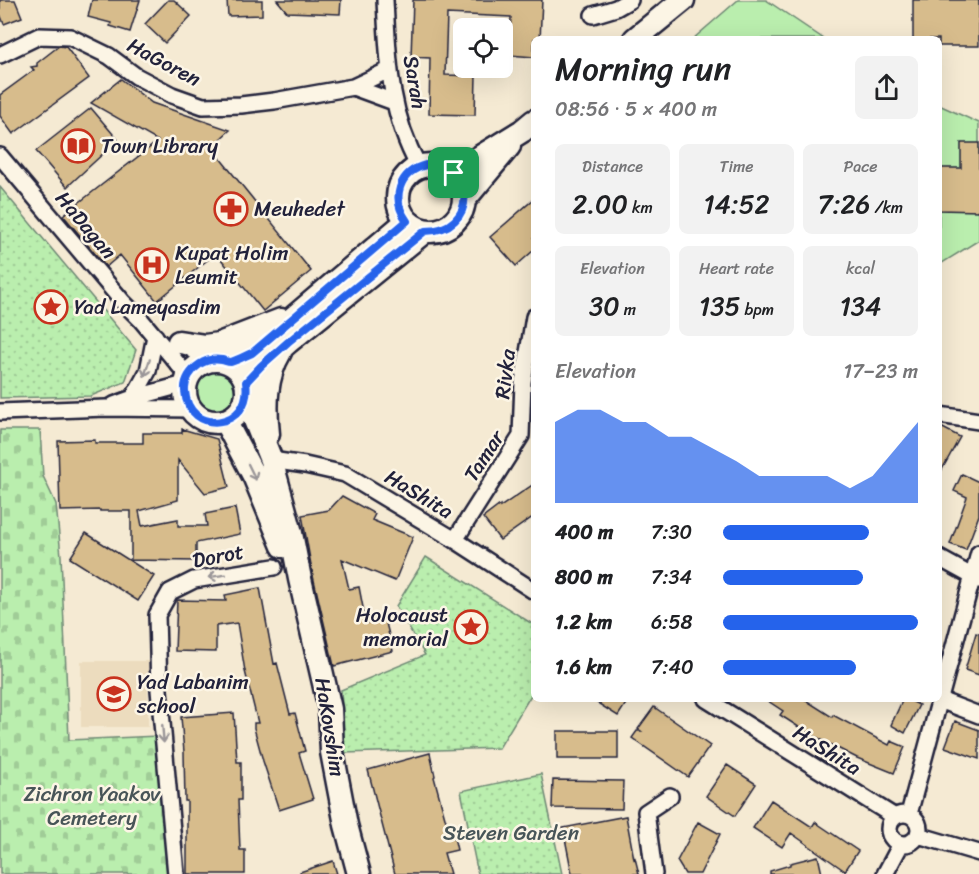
<!DOCTYPE html>
<html lang="en">
<head>
<meta charset="utf-8">
<style>
  body { margin:0; font-family:Sriracha,sans-serif; background:#f2f2f2; color:#202124; height:100vh; display:flex; flex-direction:column; font-size:22px; white-space:nowrap }
  * { box-sizing:border-box; margin:0 }
  p { font-size:20px; color:#757577 }
  .icon { flex:none; width:33px; height:33px; fill:none; stroke:currentColor; stroke-width:2; stroke-linecap:round; stroke-linejoin:round }
  .map { position:relative; flex:1; overflow:hidden }
  .details { position:absolute; left:531px; top:36px; width:411px; height:666px; display:flex; flex-direction:column; background:#fff; border-radius:9px; box-shadow:0 6px 24px #0002 }
  .details>* { flex:none }
  .buttons { position:absolute; left:453px; top:18px; display:grid; gap:12px }
  .buttons a { display:grid; place-items:center; width:60px; height:60px; border-radius:9px; background:#fff; box-shadow:0 6px 24px #0002; font-size:30px }
  .pin { position:absolute; display:grid; place-items:center; width:51px; height:51px; color:#fff; margin:-26px; border-radius:12px; box-shadow:0 3px 9px #0006 }
  .round { display:grid; place-items:center; flex:none; width:63px; height:63px; border-radius:9px; background:#f2f2f2 }
  .headline { display:flex; align-items:center; justify-content:space-between; height:102px; padding:0 24px }
  h1 { font-size:33px; font-weight:600; line-height:45px }
  .stats { display:grid; grid-template-columns:repeat(3,1fr); gap:9px; height:102px; padding:6px 24px }
  .stats div { display:grid; align-content:center; border-radius:9px; background:#f2f2f2; text-align:center }
  .stats b { font-size:26px; font-weight:600 }
  .stats small { font-size:16px; font-weight:400 }
  .stats p { font-size:16px }
  .chart { height:168px; padding:12px 24px }
  .chart p { display:flex; justify-content:space-between }
  .chart svg { width:100%; height:108px; margin-top:6px; fill:#2563eb; opacity:.7 }
  ul { padding:0 24px; list-style:none; font-size:20px }
  li { display:grid; grid-template-columns:96px 72px 1fr; align-items:center; height:45px }
  li i { height:15px; border-radius:8px; background:#2563eb }
  .map>svg:first-child { display:block }
  .built { fill:#ecdcbe }
  .grass { fill:#baeeae; stroke:#6e8874; stroke-width:1.5 }
  .cemetery { fill:url(#cemetery-stones); stroke:#6e8874; stroke-width:1.5 }
  .park { fill:url(#park-dots); stroke:#6e8874; stroke-width:1.5 }
  .building { fill:#d7bc8c; stroke:#22223b; stroke-width:1.5 }
  .lines { fill:none; stroke-linecap:round; stroke-linejoin:round }
  .street-casing { stroke:#22223b; stroke-width:20 }
  .secondary-casing { stroke:#22223b; stroke-width:27 }
  .street { stroke:#fcf5e5; stroke-width:15 }
  .secondary { stroke:#fcf5e5; stroke-width:22 }
  .oneway { stroke:#9a9698 }
  .route-casing { stroke:#fff; stroke-width:12 }
  .route { stroke:#2563eb; stroke-width:8 }
  .labels { text-anchor:middle; dominant-baseline:central; stroke-width:5; stroke-linejoin:round; paint-order:stroke }
  .street-label { font-size:21px; fill:#22223b; stroke:#fcf5e5 }
  .poi-label { font-size:21px; fill:#22223b; stroke:#fcf5e5; text-anchor:start }
  .park-label { font-size:21px; fill:#485558; stroke:#fcf5e5 }
</style>
</head>
<body>
<div class="map">
<svg width="979" height="874" viewBox="0 0 979 874">
  <defs>
    <pattern id="cemetery-stones" width="16" height="16" patternUnits="userSpaceOnUse" patternTransform="scale(1.5)"><rect width="16" height="16" fill="#baeeae"/><path d="M2 7V4a2 2 0 0 1 4 0v3zM10 15v-3a2 2 0 0 1 4 0v3z" fill="#a0cc97"/></pattern>
    <pattern id="park-dots" width="8" height="8" patternUnits="userSpaceOnUse" patternTransform="scale(1.5)"><rect width="8" height="8" fill="#baeeae"/><path d="M2 2h.1M6 6h.1" fill="none" stroke="#a0cc97" stroke-width="1.8" stroke-linecap="round"/></pattern>
  </defs>
  <rect width="100%" height="100%" fill="#f5ead3"/>
  <filter id="ink" filterUnits="userSpaceOnUse"><feTurbulence type="fractalNoise" baseFrequency=".0167" numOctaves="2"/><feDisplacementMap in="SourceGraphic" scale="12" xChannelSelector="R" yChannelSelector="G"/><feConvolveMatrix kernelMatrix="1 2 1 2 8 2 1 2 1" color-interpolation-filters="sRGB"/></filter>
  <g filter="url(#ink)">
    <path class="built" d="M81,661H148V727H81Z"/>
    <path class="grass" d="M738,0H766L824,39H693Z
      M939,105L979,123V240L939,265Z
      M193 390a22 22 0 1 1 44 0a22 22 0 1 1-44 0Z"/>
    <path class="cemetery" d="M0,430H40L43,476L56,504L61,556L69,740L158,736L167,874H0Z"/>
    <path class="park" d="M0,187L136,350L125,382L91,396L0,398Z
      M426,557L534,625V690L499,748L345,753L341,690L425,655L396,606Z
      M541,774L562,874H478L461,791Z"/>
    <path class="building" d="M0,0H15L22,17L4,24L0,14Z
      M92,0H140L130,32L110,26L111,23L88,17Z
      M168,0H174L191,16L165,43L145,24Z
      M227,0H262V15L228,16Z
      M277,0H341L340,14L287,12Z
      M413,0H542L540,39H534V57L509,55L511,17L447,14L445,75L476,76L475,115L429,114L430,58L411,57Z
      M913,0H979V46H939V39H913Z
      M59,46L66,47L89,78L13,134L0,116V95L34,70L31,67L37,66V63Z
      M121,79L152,103L230,130L211,147L311,271L263,311L216,253L157,301L120,255L106,267L63,215L158,141L91,103Z
      M91,108L118,140L67,187L36,151Z
      M961,143H979V211L939,210V168H961Z
      M534,199V250L516,266L490,237Z
      M939,426L960,437L939,475Z
      M182,429L217,439L229,487L205,493L178,460V500L139,511L142,526L178,519V526H207L205,514L235,508L240,534L196,543V561L131,560V511H100V510L60,511L58,441L95,440V443H143V433H182Z
      M962,474L979,482V515L966,550L950,544L967,497L954,491Z
      M534,484V516L500,540L483,518L500,505V507Z
      M342,496L375,514L372,520L413,537L395,581L342,559L349,589L359,587L366,623L385,619L393,651L334,666L313,576L302,515L329,510Z
      M86,533L154,576L138,601L70,558Z
      M260,588L274,664L277,663L290,714L295,713L305,751L299,753L313,799L279,810L263,761L254,728V723H258L245,671L237,623L216,626V652L175,651L177,600L226,601L225,595Z
      M976,633L979,634V675L965,670Z
      M591,699H629L618,716Z
      M765,699H804L832,717L833,715L889,745L891,741L905,747L894,773L857,758L808,733L780,715L783,711Z
      M903,699H907L919,705L905,733L891,725Z
      M654,707L710,746L688,777L632,738L637,731H641L638,729Z
      M234,713L237,762H241V800H238L240,850H245V874H187V801H185L184,752L181,717Z
      M955,721L979,730V759L945,747Z
      M557,731H618V759H557Z
      M430,753L435,776L434,777L447,825L451,824L457,850L444,853L450,874H395L368,770Z
      M727,765L756,784L735,816L706,796Z
      M553,780L623,781L622,809L552,808Z
      M771,800L812,827L815,822L858,851L845,871L791,833L782,847L753,828Z
      M626,816L634,859L635,858L639,874H572L563,828Z
      M698,822L720,834L700,874H685L677,861Z
      M818,856L822,874H770V871L790,865V863Z
      M333,861L337,874H301L300,872Z"/>
    <g class="lines">
      <g class="street-casing">
        <path id="street" d="M385,0C388,60 389,113 419,167
          M593,15L616,8L630,0
          M0,55L39,36L70,37L109,56L136,76L172,95L203,106L241,105L274,101L353,87L389,70
          M353,87L394,102
          M0,156L123,302L141,320L188,376
          M188,347L210,360
          M133,398L148,371L155,336
          M114,405L133,398L185,384
          M0,412L106,408L191,409
          M939,415L979,421
          M521,436L523,382L534,317
          M271,460L305,465L345,474L455,540L534,591
          M455,540L521,436
          M939,558L979,580
          M706,699L895,817
          M937,699L979,715
          M889 829a15 15 0 1 1 30 0a15 15 0 1 1-30 0Z
          M909,814L979,553
          M918,835L979,853
          M176,874L159,690L157,615L170,592L194,580L274,567
          M654,874L646,812L670,796
          M885,874L901,844"/>
      </g>
      <g class="secondary-casing">
        <path id="secondary" d="M635,39L683,0
          M398 198a33 33 0 1 1 66 0a33 33 0 1 1-66 0Z
          M454,173L522,131L534,121
          M464,200L509,146
          M179,342L205,346L219,344L281,320
          M185 391a31 31 0 1 1 62 0a31 31 0 1 1-62 0Z
          M229,362L252,353L407,221
          M246,382L261,366L288,342L425,231
          M246,398L271,460L291,533L300,579L330,709L332,752L346,825L359,874
          M225,421L255,478L283,546
          M268,434C265,406 265,377 280,352"/>
      </g>
      <use href="#street" class="street"/>
      <use href="#secondary" class="secondary"/>
    </g>
    <defs><path id="oneway-shaft" d="M-6 0H5M1.5-3L5.5 0L1.5 3" fill="none" stroke-width="1.6" stroke-linecap="round" stroke-linejoin="round" transform="scale(1.5)"/></defs>
    <g class="oneway">
      <use href="#oneway-shaft" transform="translate(147 368) rotate(108)"/>
      <use href="#oneway-shaft" transform="translate(252 472) rotate(64)"/>
      <use href="#oneway-shaft" transform="translate(217 576) rotate(171)"/>
      <use href="#oneway-shaft" transform="translate(163 734) rotate(85)"/>
    </g>
  </g>
  <g class="lines" filter="url(#ink)">
    <g class="route-casing">
      <path id="route" d="M426,165C477,164 478,231 425,231L288,342L261,366L246,382C253,430 188,436 185,391C184,380 191,370 200,364C206,360 215,359 222,360C226,361 227,362 231,362C238,360 245,356 252,353L407,221C391,199 398,172 426,165Z"/>
    </g>
    <use href="#route" class="route"/>
  </g>
  <defs>
    <g id="library-ring" transform="scale(1.725)"><circle r="9.5" fill="#fcf5e5" stroke="#c8321e" stroke-width="1.5"/><path d="M-6-4Q-3-5.5-.7-3.5V5Q-3 3-6 4ZM6-4Q3-5.5 .7-3.5V5Q3 3 6 4Z" fill="#c8321e"/></g>
    <g id="pharmacy-ring" transform="scale(1.725)"><circle r="9.5" fill="#fcf5e5" stroke="#c8321e" stroke-width="1.5"/><path d="M-2-6h4v4h4v4h-4v4h-4v-4h-4v-4h4Z" fill="#c8321e"/></g>
    <g id="hospital-ring" transform="scale(1.725)"><circle r="9.5" fill="#fcf5e5" stroke="#c8321e" stroke-width="1.5"/><path d="M-5-5h3v3.5h4V-5h3V5h-3V1.5h-4V5h-3Z" fill="#c8321e"/></g>
    <g id="sight-ring" transform="scale(1.725)"><circle r="9.5" fill="#fcf5e5" stroke="#c8321e" stroke-width="1.5"/><path d="M0-6L1.8-2.2L6-1.7L2.9 1.2L3.7 5.4L0 3.3L-3.7 5.4L-2.9 1.2L-6-1.7L-1.8-2.2Z" fill="#c8321e"/></g>
    <g id="school-ring" transform="scale(1.725)"><circle r="9.5" fill="#fcf5e5" stroke="#c8321e" stroke-width="1.5"/><path d="M0-5L7-2L0 1L-7-2ZM-4 1L0 2.5L4 1V4Q0 6-4 4Z" fill="#c8321e"/></g>
  </defs>
  <g fill-rule="evenodd">
    <use href="#library-ring" x="78" y="146"/>
    <use href="#pharmacy-ring" x="231" y="209"/>
    <use href="#hospital-ring" x="152" y="265"/>
    <use href="#sight-ring" x="51" y="307"/>
    <use href="#sight-ring" x="471" y="627"/>
    <use href="#school-ring" x="114" y="694"/>
  </g>
  <g class="labels">
    <g class="street-label">
      <text transform="translate(164 62) rotate(28)">HaGoren</text>
      <text transform="translate(415 82) rotate(80)">Sarah</text>
      <text transform="translate(86 225) rotate(50)">HaDagan</text>
      <text transform="translate(505 374) rotate(-83)">Rivka</text>
      <text transform="translate(484 456) rotate(-57)">Tamar</text>
      <text transform="translate(419 494) rotate(31)">HaShita</text>
      <text transform="translate(218 556) rotate(-11)">Dorot</text>
      <text transform="translate(330 727) rotate(81)">HaKovshim</text>
      <text transform="translate(827 750) rotate(32)">HaShita</text>
    </g>
    <g class="poi-label">
      <text x="101" y="146">Town Library</text>
      <text x="254" y="209">Meuhedet</text>
      <text x="175" y="253">Kupat Holim<tspan x="175" dy="24">Leumit</tspan></text>
      <text x="74" y="307">Yad Lameyasdim</text>
      <text x="448" y="615" text-anchor="end">Holocaust<tspan x="448" dy="24">memorial</tspan></text>
      <text x="137" y="682">Yad Labanim<tspan x="137" dy="24">school</tspan></text>
    </g>
    <g class="park-label">
      <text x="92" y="794">Zichron Yaakov<tspan x="92" dy="24">Cemetery</tspan></text>
      <text x="511" y="833">Steven Garden</text>
    </g>
  </g>
</svg>
<div class="buttons">
<a><svg class="icon" aria-label="locate" viewBox="0 0 24 24"><circle cx="12" cy="12" r="6"/><path d="M12 2v4M12 18v4M2 12h4M18 12h4"/></svg></a>
</div>
<div class="pin" style="left:454px;top:173px;background:#1e9e55"><svg class="icon" aria-label="arrive" viewBox="0 0 24 24"><path d="M6 21V4h12l-3 4 3 4H6"/></svg></div>
<section class="details">
<div class="headline"><div><h1>Morning run</h1><p>08:56 · 5 × 400 m</p></div><a class="round"><svg class="icon" aria-label="share" viewBox="0 0 24 24"><path d="M12 15V3M7 8l5-5 5 5M5 13v7h14v-7"/></svg></a></div>
<div class="stats">
<div><p>Distance</p><b>2.00<small> km</small></b></div>
<div><p>Time</p><b>14:52</b></div>
<div><p>Pace</p><b>7:26<small> /km</small></b></div>
</div>
<div class="stats">
<div><p>Elevation</p><b>30<small> m</small></b></div>
<div><p>Heart rate</p><b>135<small> bpm</small></b></div>
<div><p>kcal</p><b>134</b></div>
</div>
<div class="chart"><p><span>Elevation</span>17–23 m</p>
<svg viewBox="0 0 160 44" preserveAspectRatio="none"><path d="M0 44V11L10 6L20 6L30 11L40 11L50 17L60 17L70 22L80 27L90 33L100 33L110 33L120 33L130 38L140 33L150 22L160 11V44z"/></svg>
</div>
<ul>
<li><b>400 m</b>7:30<i style="width:75%"></i></li>
<li><b>800 m</b>7:34<i style="width:72%"></i></li>
<li><b>1.2 km</b>6:58<i style="width:100%"></i></li>
<li><b>1.6 km</b>7:40<i style="width:68%"></i></li>
</ul>
</section>
</div>
</body>
</html>
